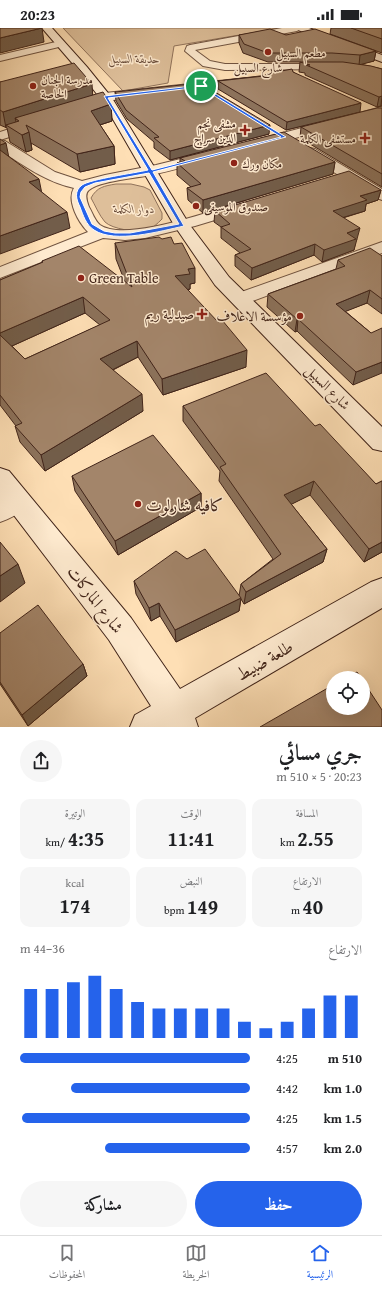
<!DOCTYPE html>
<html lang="ar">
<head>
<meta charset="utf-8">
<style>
  body { margin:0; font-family:"Gentium Book Plus",Amiri,serif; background:#f6f6f6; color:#202124; direction:rtl; height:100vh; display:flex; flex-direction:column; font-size:15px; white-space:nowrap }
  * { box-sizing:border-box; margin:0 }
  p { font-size:13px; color:#757577 }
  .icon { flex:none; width:22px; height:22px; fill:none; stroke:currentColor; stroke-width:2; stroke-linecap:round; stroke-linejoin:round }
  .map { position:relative; height:699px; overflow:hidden; direction:ltr }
  .side { display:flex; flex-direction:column; background:#fff; flex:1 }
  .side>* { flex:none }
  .controls { position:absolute; left:326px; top:643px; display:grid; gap:8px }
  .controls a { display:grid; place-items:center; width:44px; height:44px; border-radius:50%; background:#fff; box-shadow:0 4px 16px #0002; font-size:20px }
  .pin { position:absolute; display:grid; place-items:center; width:34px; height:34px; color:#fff; margin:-17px; border:2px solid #fff; border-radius:50%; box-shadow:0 1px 4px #0007 }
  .round { display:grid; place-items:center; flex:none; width:42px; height:42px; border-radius:21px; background:#f6f6f6 }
  .summary { display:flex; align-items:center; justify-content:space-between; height:68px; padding:0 20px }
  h1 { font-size:22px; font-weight:800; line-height:30px }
  .figures { display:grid; grid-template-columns:repeat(3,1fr); gap:6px; height:68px; padding:4px 20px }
  .figures div { display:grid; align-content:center; border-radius:10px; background:#f6f6f6; text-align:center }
  .figures b { font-size:20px; font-weight:800 }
  .figures small { font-size:11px; font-weight:400 }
  .figures p { font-size:11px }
  .chart { height:112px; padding:8px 20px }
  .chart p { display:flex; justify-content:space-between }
  .chart svg { width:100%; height:72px; margin-top:4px; stroke:#2563eb; stroke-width:6 }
  .action { display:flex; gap:8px; margin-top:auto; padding:8px 20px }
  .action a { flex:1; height:46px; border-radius:24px; background:#2563eb; color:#fff; font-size:16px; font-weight:800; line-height:46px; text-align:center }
  .action a+a { background:#f6f6f6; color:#202124 }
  ul { padding:0 20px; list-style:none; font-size:13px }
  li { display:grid; grid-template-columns:64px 48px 1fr; align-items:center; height:30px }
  li i { height:10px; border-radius:5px; background:#2563eb }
  .status { display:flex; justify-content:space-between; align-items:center; height:28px; padding:0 20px; background:#fff; direction:ltr }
  .status svg { height:11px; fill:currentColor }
  .menu { display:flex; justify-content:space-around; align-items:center; height:56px; border-top:1px solid #e0e0e0; background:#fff; font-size:11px; color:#757577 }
  .menu a { display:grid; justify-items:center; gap:2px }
  .menu .selected { color:#2563eb }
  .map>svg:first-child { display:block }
  .green { fill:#debf9a; stroke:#90725a }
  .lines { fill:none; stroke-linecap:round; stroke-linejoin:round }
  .street-casing { stroke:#705340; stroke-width:2 }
  .secondary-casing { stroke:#412419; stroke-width:2 }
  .street { fill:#feeacf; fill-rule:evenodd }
  .secondary { fill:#feeacf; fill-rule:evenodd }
  .wall { fill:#8c725b; stroke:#412419; fill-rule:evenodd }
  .shaded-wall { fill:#725d4a; stroke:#412419 }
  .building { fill:#a3856a; stroke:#412419 }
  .route { fill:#2563eb; stroke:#fff; fill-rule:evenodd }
  .poi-dot { fill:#8f2418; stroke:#feeacf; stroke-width:1.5 }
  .labels { text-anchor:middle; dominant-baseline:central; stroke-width:3; stroke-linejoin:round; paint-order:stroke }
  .far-poi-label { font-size:12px; fill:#412419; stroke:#feeacf; text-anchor:start }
  .far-park-label { font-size:12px; font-style:italic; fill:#684b39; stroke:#feeacf }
  .far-street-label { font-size:12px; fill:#412419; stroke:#feeacf }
  .poi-label { font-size:14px; fill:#412419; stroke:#feeacf; text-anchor:end }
  .street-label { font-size:14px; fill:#412419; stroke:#feeacf }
  .near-poi-label { font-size:17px; fill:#412419; stroke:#feeacf; text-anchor:start }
  .near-street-label { font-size:17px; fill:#412419; stroke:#feeacf }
</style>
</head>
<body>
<div class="status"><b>20:23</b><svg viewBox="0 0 49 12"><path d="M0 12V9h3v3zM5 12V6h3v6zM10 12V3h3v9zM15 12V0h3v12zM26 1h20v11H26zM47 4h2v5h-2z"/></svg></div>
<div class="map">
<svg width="382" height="699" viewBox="0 0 382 699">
  <rect width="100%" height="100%" fill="#fedfb5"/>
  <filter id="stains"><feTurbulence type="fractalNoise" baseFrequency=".005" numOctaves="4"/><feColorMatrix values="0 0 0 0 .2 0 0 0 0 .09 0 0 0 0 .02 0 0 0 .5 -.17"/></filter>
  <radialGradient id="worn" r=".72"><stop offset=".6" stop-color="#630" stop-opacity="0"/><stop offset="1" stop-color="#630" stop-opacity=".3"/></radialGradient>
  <path class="green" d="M63,0H281L174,18L168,55L123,63Z
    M116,156H131L144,159L150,162L162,185V191C157,196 153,200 147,202C137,205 112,201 105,194C99,187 95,177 91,170C97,159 104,158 116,156Z"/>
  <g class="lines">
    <g class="street-casing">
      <path id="street" d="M282,0H302L297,3L195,22L210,33L225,36H329L333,37L334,39L333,41L225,42L203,38L185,23L187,18L190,17Z
        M60,13L63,14L65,16L63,18L0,33V27Z
        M247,50L251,51L253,53L251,55L105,73L101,71L99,69L101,67L105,65Z
        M382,79V87L261,119L256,118L254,115L256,112Z
        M37,92L41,93L43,96L41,99L0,112V104Z
        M0,112L5,113L55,144L82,153L105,147L156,137L205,125L210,126L212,129L210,132C190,137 171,143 151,147C137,150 99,153 89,162C84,166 87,174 89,179C92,184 95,193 100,197C126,215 212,182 242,174L248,176L250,179L248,182L195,198L145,210L125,212L103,210L0,250V239L88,204C79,195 66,173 74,160C46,154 23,137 0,122Z
        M310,120L315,121L382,161V172L377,170L305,127L303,124L305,121Z
        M382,214V225L247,275L240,277L233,275L230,271L233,267Z
        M16,461L25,464L29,472C23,484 12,490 0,494V469Z"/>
    </g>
    <g class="secondary-casing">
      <path id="secondary" d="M42,0H52L87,39L112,70L189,196L229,249L382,399V423L373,421L215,257L174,197L103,74L79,43Z
        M296,0H309L382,27V34L298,2Z
        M0,440L9,443L131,590L180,661L371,554L382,550V580L195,690L198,699H130L135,687L151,678L109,612L0,469Z"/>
    </g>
    <use href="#street" class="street"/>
    <use href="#secondary" class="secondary"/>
  </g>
  <path class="wall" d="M331,0H382V25L330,6Z
    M239,7H286L376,23L374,33L360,36L382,41V78H381L377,79L305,47V45L299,44L300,34H268L243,25L239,15Z
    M293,44L360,84L286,102L218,61V53Z
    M0,54L93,67L111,76L112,93L100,97L114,118L115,136L80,144L31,115L32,122L26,124L10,114L7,100L0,97Z
    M115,64L269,106L170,132L154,120V114L127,91L116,73Z
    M382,80V159L300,110L301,99Z
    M180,130L335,134L333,146L203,185L188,172L187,160L191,159L177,147V135L180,134Z
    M381,162L378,172L366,176L365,183L343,190L357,212H356L354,222L322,234L314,227L251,252L235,238V227L240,225L221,210V199L214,194L215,183Z
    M115,215L195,255L190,256V261L188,262L246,339L163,367L138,329L113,342L143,383L45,443L20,414L15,398H16L0,377V252L42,235V233L125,254L116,231ZM85,285L100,297L25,331L12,318Z
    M382,228V286L367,275L345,283L371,305L353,357L297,303L295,304L267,279L268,266L336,241L338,232Z
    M183,378L315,398L376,456L382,453V524L364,534L310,467L291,476L327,521L323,534L244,576L241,571L239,583L176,614L160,588L151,593L136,566L134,553L187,531L239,568L241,556L273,531L219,453L220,443L183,393Z
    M72,448L201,465V479L118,527L75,463Z
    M0,605L83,636L87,648L28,698L0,656Z"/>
  <path class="shaded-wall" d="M42,0L44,14L0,25V10Z
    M376,23L374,33L359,37L360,27Z
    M92,56L93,72L19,93L15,90L17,97H6V100L3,84Z
    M382,68L381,78L377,79L379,69Z
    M361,75L360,84L286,102L287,94Z
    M111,76L112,93L93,99L91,83Z
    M270,97L269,106L170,132V123Z
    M29,104L32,122L26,124L22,107Z
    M6,115L9,130L0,134V117Z
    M114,118L115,136L80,144L77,126Z
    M335,134L333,146L203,185V172Z
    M39,151L42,166L29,154Z
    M381,162L378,172L366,176L365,183L331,193L333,183L360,168Z
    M67,184L70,200L0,226V208Z
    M360,200L354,222L322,234L324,222L347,205Z
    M315,216L314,227L251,252L252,240Z
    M195,240V255L190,256V261L176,264L175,248L188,241Z
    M370,262L367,275L334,288L336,276Z
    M83,269L85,285L3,322L0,310V305Z
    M297,291H298L297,303L295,304Z
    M137,313L138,329L102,347L100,331Z
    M247,322L246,339L163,367L162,351Z
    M382,334V345L353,357L356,344Z
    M142,366L143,383L45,443L41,427Z
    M314,453L310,467L282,481L284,467Z
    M201,465V479L118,527L115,513Z
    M382,514V524L364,534L369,521Z
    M327,521L323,534L244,576L246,564Z
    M18,536L25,555L0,574V548Z
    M241,570L239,583L176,614L175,602Z
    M159,575L160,588L151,593L149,580Z
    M83,636L87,648L28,698L22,687Z"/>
  <path class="building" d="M0,0H42L0,10Z
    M351,0H382V11Z
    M270,1L286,7L315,1L376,23L360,27L332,25H268L244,16L239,7Z
    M300,34H343L371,38L382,41V68L379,69L306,37H310Z
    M74,35L92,56L3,84L0,82V54Z
    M292,41L293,44L361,75L287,94L218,53L264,48L266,46Z
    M200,55L270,97L170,123L154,110L159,109L126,82L115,64Z
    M103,64L111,76L91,83L114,118L77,126L26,97L29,104L22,107L6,97L19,93L15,90Z
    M377,80H382V146L301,99Z
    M284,104L335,134L203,172L187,160L201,156L177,135L185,133L180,130Z
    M0,111L6,115L0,117Z
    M0,122L39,151L29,154L67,184L0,208Z
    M349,143L381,162L360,168L367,172L333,183L360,200L347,205L356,211L324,222L315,216L252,240L235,227L251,221L221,199L230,196L215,183Z
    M159,209L162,211L171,209L174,216L182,215L195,240L188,241L190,246L175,248L218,294L222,292L247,322L162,351L137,313L100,331L142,366L41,427L15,398L22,395L0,367V307L25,331L110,292L83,269L0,305V252L43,234L42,233L79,218L132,259L115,215Z
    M370,220L382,228V271L370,262L336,276L371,305L382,300V334L356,344L298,291H297L268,266L345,238L338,232Z
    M266,345L315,398L320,396L376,456L382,453V514L369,521L314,453L284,467L327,521L246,564L241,556L281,526L220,439L226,436L183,378Z
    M153,407L201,465L115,513L72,448Z
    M0,514L18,536L0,548Z
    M205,521L241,570L175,602L159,575L149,580L134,553L176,523L187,531Z
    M38,577L83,636L22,687L0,654V605Z
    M357,644L361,650H346Z
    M363,653L382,682V699H260L333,657V680H363Z"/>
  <path class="route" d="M201,57L286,109L153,144L184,198C161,203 115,216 94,202C86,197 83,187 80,179C76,171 74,163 82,157C91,151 135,145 148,142L104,68ZM200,59L281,109L152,142L108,70ZM149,145L179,196L130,205H115L104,203L92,196L80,169L81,164L85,159L95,155Z"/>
  <g class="poi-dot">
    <circle cx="268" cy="24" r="4"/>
    <circle cx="33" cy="58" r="4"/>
    <path d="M243 96h4v4h4v4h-4v4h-4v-4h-4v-4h4z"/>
    <path d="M363 104h4v4h4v4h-4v4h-4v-4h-4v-4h4z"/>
    <circle cx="234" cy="135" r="4"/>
    <circle cx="196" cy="178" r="4"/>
    <circle cx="81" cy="250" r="4"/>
    <path d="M200 280h4v4h4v4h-4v4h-4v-4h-4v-4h4z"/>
    <circle cx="300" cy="288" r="4"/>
    <circle cx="138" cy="476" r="4"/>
  </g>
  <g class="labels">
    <g class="far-poi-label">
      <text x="276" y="24">مطعم السبيل</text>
      <text x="41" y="51">مدرسة الجنان<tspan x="41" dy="14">الخاصة</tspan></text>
      <text x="236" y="95" text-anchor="end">مشفى نجم<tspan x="236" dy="14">الدين سراج</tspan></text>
      <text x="356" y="110" text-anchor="end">مستشفى الكلمة</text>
      <text x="242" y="135">مكان ورك</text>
      <text x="204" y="178">صندوق الموسيقى</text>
    </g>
    <g class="far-park-label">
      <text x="134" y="30">حديقة السبيل</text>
      <text x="134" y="180">دوار الكلمة</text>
    </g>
    <g class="far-street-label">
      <text x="258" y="39">شارع السبيل</text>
    </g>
    <g class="poi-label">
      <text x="89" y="250" text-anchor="start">Green Table</text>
      <text x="194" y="286">صيدلية ريم</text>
      <text x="292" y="288">مؤسسة الاعلاف</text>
    </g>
    <g class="street-label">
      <text transform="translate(328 359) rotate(45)">شارع السبيل</text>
    </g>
    <g class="near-poi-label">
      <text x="146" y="476">كافيه شارلوت</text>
    </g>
    <g class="near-street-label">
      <text transform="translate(96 571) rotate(52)">شارع الماركات</text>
      <text transform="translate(264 632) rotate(-30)">طلعة ضبيط</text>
    </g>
  </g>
  <rect width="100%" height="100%" filter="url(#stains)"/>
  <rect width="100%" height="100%" fill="url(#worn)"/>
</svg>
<div class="controls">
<a><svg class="icon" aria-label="locate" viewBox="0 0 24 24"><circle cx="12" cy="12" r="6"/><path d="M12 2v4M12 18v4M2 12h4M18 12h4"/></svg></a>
</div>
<div class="pin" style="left:201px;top:58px;background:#1e9e55"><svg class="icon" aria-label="arrive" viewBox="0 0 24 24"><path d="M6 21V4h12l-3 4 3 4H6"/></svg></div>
</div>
<section class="side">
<div class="summary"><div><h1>جري مسائي</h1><p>20:23 · 5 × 510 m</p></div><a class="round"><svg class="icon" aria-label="share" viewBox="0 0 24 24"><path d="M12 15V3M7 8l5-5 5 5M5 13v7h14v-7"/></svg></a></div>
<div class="figures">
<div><p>المسافة</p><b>2.55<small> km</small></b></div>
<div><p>الوقت</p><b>11:41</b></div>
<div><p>الوتيرة</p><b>4:35<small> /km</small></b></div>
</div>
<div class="figures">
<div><p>الارتفاع</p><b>40<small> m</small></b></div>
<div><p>النبض</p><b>149<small> bpm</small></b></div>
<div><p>kcal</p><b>174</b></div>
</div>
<div class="chart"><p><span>الارتفاع</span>36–44 m</p>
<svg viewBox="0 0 160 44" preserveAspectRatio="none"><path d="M5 44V14M15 44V14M25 44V10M35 44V6M45 44V14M55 44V22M65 44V26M75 44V26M85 44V26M95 44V26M105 44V34M115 44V38M125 44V34M135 44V26M145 44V18M155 44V18"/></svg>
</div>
<ul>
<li><b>510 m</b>4:25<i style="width:100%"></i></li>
<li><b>1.0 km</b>4:42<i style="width:78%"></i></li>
<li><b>1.5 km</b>4:25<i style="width:99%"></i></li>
<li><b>2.0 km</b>4:57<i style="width:63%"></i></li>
</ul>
<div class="action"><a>حفظ</a><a>مشاركة</a></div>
</section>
<nav class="menu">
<a class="selected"><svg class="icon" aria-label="home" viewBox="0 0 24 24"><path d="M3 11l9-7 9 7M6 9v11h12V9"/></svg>الرئيسية</a>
<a><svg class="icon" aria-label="map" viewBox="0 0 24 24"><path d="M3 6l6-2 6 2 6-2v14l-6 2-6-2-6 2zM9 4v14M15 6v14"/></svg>الخريطة</a>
<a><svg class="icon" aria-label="saved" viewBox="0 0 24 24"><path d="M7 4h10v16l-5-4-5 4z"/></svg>المحفوظات</a>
</nav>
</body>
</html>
